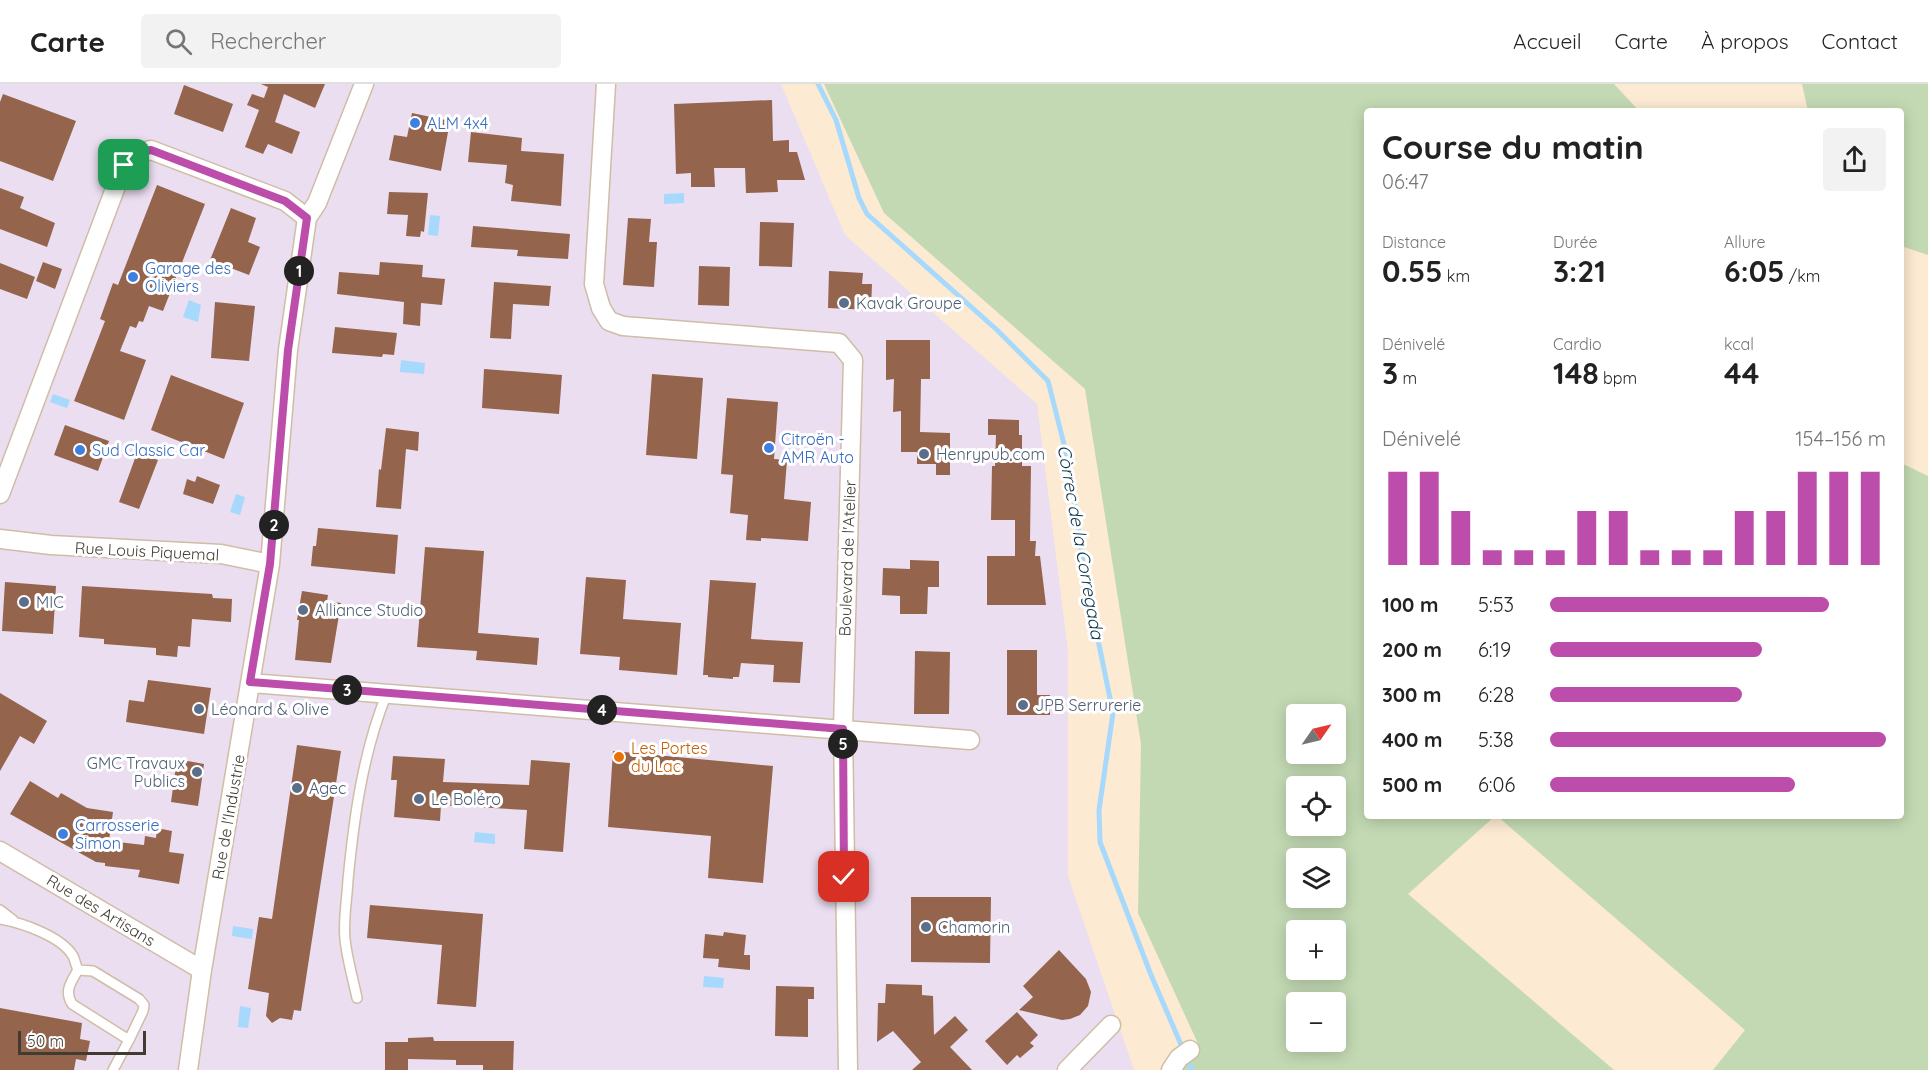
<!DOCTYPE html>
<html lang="fr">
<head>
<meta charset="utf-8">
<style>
  body { margin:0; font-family:Quicksand,sans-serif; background:#f2f2f2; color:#222; height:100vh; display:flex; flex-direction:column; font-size:22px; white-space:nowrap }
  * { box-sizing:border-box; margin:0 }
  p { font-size:20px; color:#767676 }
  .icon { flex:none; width:33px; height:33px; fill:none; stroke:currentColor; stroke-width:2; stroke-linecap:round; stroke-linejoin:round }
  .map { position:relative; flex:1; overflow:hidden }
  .side { position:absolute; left:1364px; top:24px; width:540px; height:711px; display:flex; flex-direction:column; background:#fff; border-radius:6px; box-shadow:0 3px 15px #0003 }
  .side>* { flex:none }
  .needle { width:39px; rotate:56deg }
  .fabs { position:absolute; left:1286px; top:620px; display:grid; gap:12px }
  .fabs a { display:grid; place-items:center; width:60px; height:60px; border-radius:6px; background:#fff; box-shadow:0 3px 15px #0003; font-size:30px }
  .scale { position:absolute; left:18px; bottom:15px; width:128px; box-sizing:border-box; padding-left:6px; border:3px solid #423b31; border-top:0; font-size:16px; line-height:21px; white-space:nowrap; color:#423b31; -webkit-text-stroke:4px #fff; paint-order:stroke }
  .pin { position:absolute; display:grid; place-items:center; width:51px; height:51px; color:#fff; margin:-26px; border-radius:12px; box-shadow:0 3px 9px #0006 }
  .km { position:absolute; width:30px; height:30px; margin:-15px; border-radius:50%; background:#222; color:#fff; font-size:16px; line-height:30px; text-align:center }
  .round { display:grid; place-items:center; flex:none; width:63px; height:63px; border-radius:6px; background:#f2f2f2 }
  .head { display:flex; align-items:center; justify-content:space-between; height:102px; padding:0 18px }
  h1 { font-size:33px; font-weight:700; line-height:45px }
  .figures { display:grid; grid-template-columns:repeat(3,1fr); gap:9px; height:102px; padding:6px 18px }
  .figures div { display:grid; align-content:center }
  .figures b { font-size:30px; font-weight:700 }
  .figures small { font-size:16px; font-weight:400 }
  .figures p { font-size:16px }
  .chart { height:168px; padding:12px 18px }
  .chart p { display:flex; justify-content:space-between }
  .chart svg { width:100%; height:108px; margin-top:6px; stroke:#bc4dab; stroke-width:6 }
  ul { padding:0 18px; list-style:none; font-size:20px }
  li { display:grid; grid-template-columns:96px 72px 1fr; align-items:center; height:45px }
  li i { height:15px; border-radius:8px; background:#bc4dab }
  header { display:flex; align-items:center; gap:36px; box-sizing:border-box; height:84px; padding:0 30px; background:#fff; border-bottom:2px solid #e0e0e0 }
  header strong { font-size:28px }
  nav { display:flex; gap:33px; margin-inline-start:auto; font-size:21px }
  .search { width:420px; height:54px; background:#f2f2f2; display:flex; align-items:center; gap:15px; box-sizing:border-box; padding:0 21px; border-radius:6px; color:#767676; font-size:22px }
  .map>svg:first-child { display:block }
  .industrial { fill:#ebdef1 }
  .green { fill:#c3d9b3; fill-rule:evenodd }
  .water { fill:#a6d9fc }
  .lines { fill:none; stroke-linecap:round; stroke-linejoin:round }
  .stream { stroke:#a6d9fc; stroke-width:5 }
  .building { fill:#94644c }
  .lane-casing { stroke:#cfbda5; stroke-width:12 }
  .street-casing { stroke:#cfbda5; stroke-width:21 }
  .lane { stroke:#fff; stroke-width:9 }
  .street { stroke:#fff; stroke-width:18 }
  .route-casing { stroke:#fff; stroke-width:12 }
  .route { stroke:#bc4dab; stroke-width:8 }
  .shop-dot { fill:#3f7fe0; stroke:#fff; stroke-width:2 }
  .service-dot { fill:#5c6f8a; stroke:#fff; stroke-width:2 }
  .food-dot { fill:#e8710a; stroke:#fff; stroke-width:2 }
  .labels { text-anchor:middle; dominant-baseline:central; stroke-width:6; stroke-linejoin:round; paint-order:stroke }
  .shop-label { font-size:16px; fill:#366cbe; stroke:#fff; text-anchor:start }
  .service-label { font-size:16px; fill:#4e5e75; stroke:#fff; text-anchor:start }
  .street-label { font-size:16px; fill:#423b31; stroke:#fff }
  .food-label { font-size:16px; fill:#c56008; stroke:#fff; text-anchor:start }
  .water-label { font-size:18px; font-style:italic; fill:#09344b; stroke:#fff }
</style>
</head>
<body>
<header>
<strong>Carte</strong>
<div class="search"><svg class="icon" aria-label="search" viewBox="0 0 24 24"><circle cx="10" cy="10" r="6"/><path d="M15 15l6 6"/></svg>Rechercher</div>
<nav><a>Accueil</a><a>Carte</a><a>À propos</a><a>Contact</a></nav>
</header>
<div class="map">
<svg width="1928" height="986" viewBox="0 0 1928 986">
  <rect width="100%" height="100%" fill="#fcead2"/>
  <path class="industrial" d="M0,0H781L845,151L1037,320L1068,567V792L1134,986H0Z"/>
  <path class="green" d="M824,0H1614L1639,27H1366V732H1495L1408,810L1614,986H1178L1200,964L1138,829L1141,660L1085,305L884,129ZM1296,630H1335V669H1296ZM1296,702H1335V741H1296ZM1296,774H1335V813H1296ZM1296,846H1335V885H1296ZM1296,918H1335V957H1296Z
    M1802,0H1928V171L1901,162L1900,27H1808Z
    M1901,379L1928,392V986H1713L1745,946L1497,732H1900Z"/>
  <path class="water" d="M684,109V119L664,120V110Z
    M430,131L440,132L438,152L428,151Z
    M189,216L201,221L198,238L183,233Z
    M401,276L425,279L424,290L400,288Z
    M53,310L70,316L67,324L50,318Z
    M236,410L245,413L240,431L230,428Z
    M475,748L495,750V760L474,758Z
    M233,842L253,845L252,855L232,852Z
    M704,892L724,894L723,904L703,903Z
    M240,922L251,924L248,944L238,943Z"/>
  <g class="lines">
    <path class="stream" d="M818,0L836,36L859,114L867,130L997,246L1048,297L1069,380L1085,492L1113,629L1099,726L1100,758L1151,891L1192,986"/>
  </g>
  <path class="building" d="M261,0H325L315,24L284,10L275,38L300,48L292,70L268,60L263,70L245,63L259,26L247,21L252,10L264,14L268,3Z
    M184,1L233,20L223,48L174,30Z
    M3,10L76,37L53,97L0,77V18Z
    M772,16L773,57L789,56V68H797L805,96H777L778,108L746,109L745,84H714L715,103H691V89L676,90L674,20Z
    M412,29L450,37L441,87L389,76L394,51L407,53Z
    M471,48L522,54L521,67L564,70L561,122L511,117L513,101L505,99L507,81L468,78Z
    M157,101L205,120L163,227L149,222L143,238L139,237L136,244L130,242L120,267L146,276L124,336L74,317L105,237L100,235L113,199L118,201Z
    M0,104L24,113L20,124L55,139L47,163L0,145Z
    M389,108L428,109L424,148L421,147L420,153L406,152L408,131L387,130Z
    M231,124L256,134L248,158L260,163L249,191L210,176Z
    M628,134L651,135L649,158H657L654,203L623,201Z
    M760,138L794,139L792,183L759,182Z
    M473,142L570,150L568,175L517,172L518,166L471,163Z
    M43,178L62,185L55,205L36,197Z
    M380,178L423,181L422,193L445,195L442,221L421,219L420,242L403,240L404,218L337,210L339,188L379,191Z
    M0,179L35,193L27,215L0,205Z
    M699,182L730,183L729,222L698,221Z
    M829,187L863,189L862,200H872L871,226L828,224Z
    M494,198L551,202L549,222L513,220L511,255L490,254Z
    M215,218L255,222L249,277L211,274Z
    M335,243L397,249L394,271L383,270L382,273L332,269Z
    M886,256H930V295H921L920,348L950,349V391H936V380H917V368H901V327L893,328L894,295L886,296Z
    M484,285L562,291L559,330L482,324Z
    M652,290L703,294L697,375L646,371Z
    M171,291L244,319L224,375L151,346Z
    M727,314L778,318L774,375L787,376L784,415L811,418L808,457L761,454V457L746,456L748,431L730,429L733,391L721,390Z
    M988,335L1019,336V351H1022V382H1031L1030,457H1036L1035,472H1040L1046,521H987V472H1015V436H991L992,382H995L996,351H988Z
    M65,341L109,357L98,387L54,371Z
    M386,344L419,348L418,367L406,365L401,425L376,423L379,385L381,386Z
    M137,369L158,376L139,425L119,418Z
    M197,392L220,401L213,420L183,410L187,395L195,398Z
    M318,444L398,451L395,490L311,482L313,462H316Z
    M425,463L484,467L478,549L539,554L537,581L476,576L477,567L417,563Z
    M910,476L939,477V503H928L927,530H900V512L882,511L883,484L910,485Z
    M586,493L626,496L623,535L681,539L677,591L619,586L620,573L580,570Z
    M710,496L756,499L751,555L803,558L800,599L773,598L774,581L741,579L739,593H733V595L708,593V591H703Z
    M5,498L56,502L53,550L2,547Z
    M82,502L212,510L213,514L232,515L231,538L192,535L190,563L178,562L177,573L156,571V564L104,560V555L79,553Z
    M302,507L328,511L327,517L341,519L331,579L295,576L299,536H297Z
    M1007,566H1037V611H1050V631H1007Z
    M915,567L950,568L949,630H914Z
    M148,596L211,604L204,650L126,638L129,616L144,618Z
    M0,609L47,637L34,660L20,652L0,687Z
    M297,661L341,667L301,927L294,926L292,936L280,934L272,939L266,932L269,909L248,905L259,833L272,835Z
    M613,667L773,682L763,799L708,794L711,752L608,743Z
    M393,672L445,675L443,698L529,701L531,676L570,679L563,768L524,765L527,726L441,721L440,737L394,733L397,696H391Z
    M177,675L204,680L198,722L171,718Z
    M30,697L58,714L61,709L87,724L113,728L109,757L144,761L145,752L156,754L157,744L172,747L169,768L184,770L179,800L138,793L140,786L105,782V779L96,778L10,730Z
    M911,813H991L990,879L911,878Z
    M370,821L483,830L476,923L437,920L442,861L367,854Z
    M724,848L746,851L744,871H750V886L718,883L719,875L703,874L705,850L723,852Z
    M1059,866L1086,895L1091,908L1088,922L1080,931L1070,935L1062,936L1019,926L1033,913L1023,902Z
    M886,900L922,901V911L933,912L934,951L955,932L968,946L950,963L972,986H912L921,978L893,947L877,958L878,919H885Z
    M776,902L814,903V915H808V953L775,952Z
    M0,924L82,939L80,955L90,957L86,977L76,975L74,986H0Z
    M1017,928L1038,951L1030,959L1034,962L1020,974L1017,971L1007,981L985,957Z
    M433,953L434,957H514L513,986H483V981H456V976L408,975V986H385V958H408V954Z"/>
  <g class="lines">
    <g class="lane-casing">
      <path id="lane" d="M0,826L13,836
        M0,835C22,839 61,852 73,872C75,876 76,882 78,886
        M78,886L93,887L139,915L144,921L143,927L129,956L72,920C64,907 71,898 78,886Z
        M357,914C353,895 347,875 345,855C343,836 347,816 348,796C354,733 363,668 387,609
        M113,986L129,956"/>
    </g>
    <g class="street-casing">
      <path id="street" d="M606,0L594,200L601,224L609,237L623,242L839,259L853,276L843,645L848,986
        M0,410L124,81L136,70L151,66L285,117L307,134
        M0,455L51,461L221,470L270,480L288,266L307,134L317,119L364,0
        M250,599L970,656
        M0,767L202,886
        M188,986L202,886L270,480
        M1067,986L1111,941
        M1171,986L1179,974L1190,966"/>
    </g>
    <use href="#lane" class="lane"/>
    <use href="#street" class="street"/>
  </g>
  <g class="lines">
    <g class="route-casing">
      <path id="route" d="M124,81L136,69L151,66L285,117L307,134L288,266L270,480L250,598L843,645L844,793"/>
    </g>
    <use href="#route" class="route"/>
  </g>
  <g class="shop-dot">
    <circle cx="415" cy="39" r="6"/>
    <circle cx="133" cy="193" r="6"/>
    <circle cx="769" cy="364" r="6"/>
    <circle cx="80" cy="366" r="6"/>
    <circle cx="63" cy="750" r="6"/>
  </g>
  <g class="service-dot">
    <circle cx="844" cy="219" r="6"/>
    <circle cx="924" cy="370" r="6"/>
    <circle cx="24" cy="518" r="6"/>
    <circle cx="303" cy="526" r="6"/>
    <circle cx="1023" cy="621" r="6"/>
    <circle cx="199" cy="625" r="6"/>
    <circle cx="197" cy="688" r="6"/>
    <circle cx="297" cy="704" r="6"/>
    <circle cx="419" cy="715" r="6"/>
    <circle cx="926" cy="843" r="6"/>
  </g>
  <circle class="food-dot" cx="619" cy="673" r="6"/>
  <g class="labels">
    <g class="shop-label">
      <text x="427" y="39">ALM 4x4</text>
      <text x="145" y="184">Garage des<tspan x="145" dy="18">Oliviers</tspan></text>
      <text x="781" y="355">Citroën -<tspan x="781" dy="18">AMR Auto</tspan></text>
      <text x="92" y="366">Sud Classic Car</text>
      <text x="75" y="741">Carrosserie<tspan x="75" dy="18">Simon</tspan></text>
    </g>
    <g class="service-label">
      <text x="856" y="219">Kavak Groupe</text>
      <text x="936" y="370">Henrypub.com</text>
      <text x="36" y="518">MIC</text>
      <text x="315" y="526">Alliance Studio</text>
      <text x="1035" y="621">JPB Serrurerie</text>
      <text x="211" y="625">Léonard &amp; Olive</text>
      <text x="185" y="679" text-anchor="end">GMC Travaux<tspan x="185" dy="18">Publics</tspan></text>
      <text x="309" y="704">Agec</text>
      <text x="431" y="715">Le Boléro</text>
      <text x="938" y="843">Chamorin</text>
    </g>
    <g class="street-label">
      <text transform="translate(147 467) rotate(3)">Rue Louis Piquemal</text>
      <text transform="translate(847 474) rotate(-88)">Boulevard de l'Atelier</text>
      <text transform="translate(228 733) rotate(-80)">Rue de l'Industrie</text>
      <text transform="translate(101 826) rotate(31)">Rue des Artisans</text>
    </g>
    <g class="food-label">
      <text x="631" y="664">Les Portes<tspan x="631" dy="18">du Lac</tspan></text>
    </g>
    <g class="water-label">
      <text transform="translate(1081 458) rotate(80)">Còrrec de la Corregada</text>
    </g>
  </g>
</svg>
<div class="fabs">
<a><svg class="needle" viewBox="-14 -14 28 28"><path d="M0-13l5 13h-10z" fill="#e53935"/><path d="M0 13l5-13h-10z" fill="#767676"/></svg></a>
<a><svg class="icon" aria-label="locate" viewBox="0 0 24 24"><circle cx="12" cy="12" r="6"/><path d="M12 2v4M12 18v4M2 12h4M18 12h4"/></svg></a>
<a><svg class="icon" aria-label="layers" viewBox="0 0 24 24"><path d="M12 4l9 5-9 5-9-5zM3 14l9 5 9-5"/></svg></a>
<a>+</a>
<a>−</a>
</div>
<div class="scale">50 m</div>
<div class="pin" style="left:124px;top:81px;background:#1e9e55"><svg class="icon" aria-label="arrive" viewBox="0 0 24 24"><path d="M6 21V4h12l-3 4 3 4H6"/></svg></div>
<div class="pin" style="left:844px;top:793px;background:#d93025"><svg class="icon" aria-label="check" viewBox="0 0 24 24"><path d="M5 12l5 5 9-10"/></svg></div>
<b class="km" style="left:299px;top:187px">1</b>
<b class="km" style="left:274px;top:441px">2</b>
<b class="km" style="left:347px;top:606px">3</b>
<b class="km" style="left:602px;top:626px">4</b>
<b class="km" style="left:843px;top:660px">5</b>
<section class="side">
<div class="head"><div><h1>Course du matin</h1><p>06:47</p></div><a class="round"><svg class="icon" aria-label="share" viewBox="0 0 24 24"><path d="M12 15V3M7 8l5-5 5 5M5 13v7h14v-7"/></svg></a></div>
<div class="figures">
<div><p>Distance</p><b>0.55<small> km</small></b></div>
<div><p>Durée</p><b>3:21</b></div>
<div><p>Allure</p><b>6:05<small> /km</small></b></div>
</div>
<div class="figures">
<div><p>Dénivelé</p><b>3<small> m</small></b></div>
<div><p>Cardio</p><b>148<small> bpm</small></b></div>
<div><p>kcal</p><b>44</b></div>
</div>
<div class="chart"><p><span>Dénivelé</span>154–156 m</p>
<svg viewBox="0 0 160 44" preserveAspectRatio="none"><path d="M5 44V6M15 44V6M25 44V22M35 44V38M45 44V38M55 44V38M65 44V22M75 44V22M85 44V38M95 44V38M105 44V38M115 44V22M125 44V22M135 44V6M145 44V6M155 44V6"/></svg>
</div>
<ul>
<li><b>100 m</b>5:53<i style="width:83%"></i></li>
<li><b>200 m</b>6:19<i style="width:63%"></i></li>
<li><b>300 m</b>6:28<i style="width:57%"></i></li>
<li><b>400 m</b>5:38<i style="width:100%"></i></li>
<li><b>500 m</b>6:06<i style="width:73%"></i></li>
</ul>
</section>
</div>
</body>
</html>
